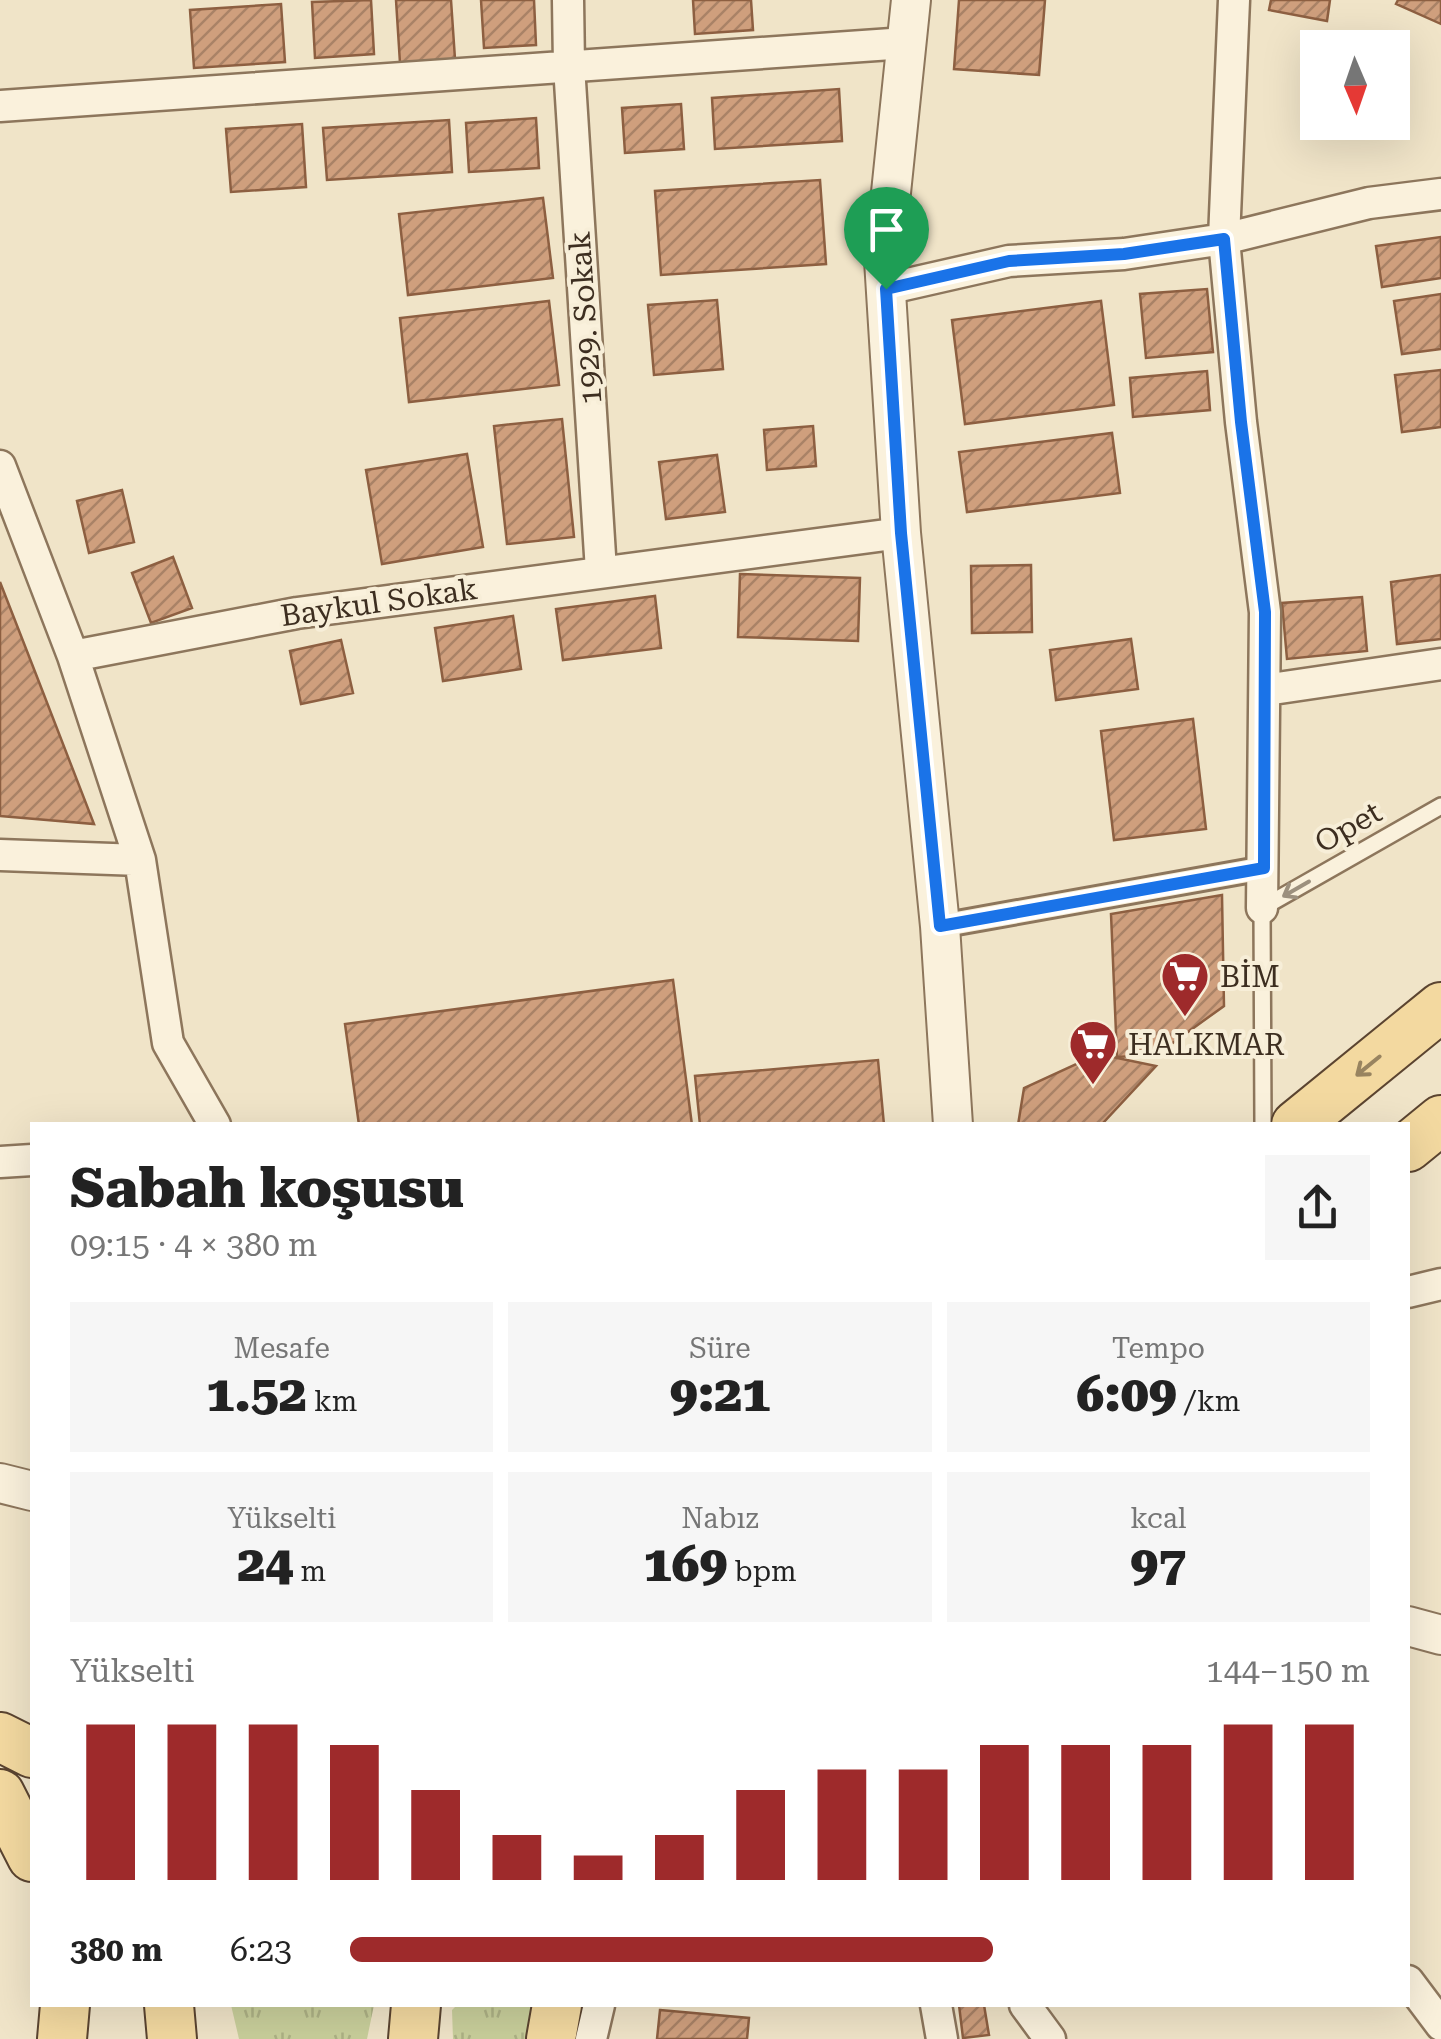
<!DOCTYPE html>
<html lang="tr">
<head>
<meta charset="utf-8">
<style>
  body { margin:0; font-family:"Roboto Serif",serif; background:#f6f6f6; color:#222; height:100vh; display:flex; flex-direction:column; font-size:38px; white-space:nowrap }
  * { box-sizing:border-box; margin:0 }
  p { font-size:32px; color:#767676 }
  .icon { flex:none; width:55px; height:55px; fill:none; stroke:currentColor; stroke-width:2; stroke-linecap:round; stroke-linejoin:round }
  .map { position:relative; flex:1; overflow:hidden }
  .details { position:absolute; left:30px; top:1122px; width:1380px; height:885px; display:flex; flex-direction:column; background:#fff; border-radius:0px; box-shadow:0 10px 40px #0002 }
  .details>* { flex:none }
  .needle { width:65px; rotate:178deg }
  .controls { position:absolute; left:1300px; top:30px; display:grid; gap:20px }
  .controls a { display:grid; place-items:center; width:110px; height:110px; border-radius:0px; background:#fff; box-shadow:0 10px 40px #0002; font-size:50px }
  .pin { position:absolute; display:grid; place-items:center; width:85px; height:85px; color:#fff; margin:-102px -42px; border-radius:50% 50% 50% 0; rotate:-45deg; box-shadow:0 0 10px #0007 }
  .pin .icon { rotate:45deg }
  .round { display:grid; place-items:center; flex:none; width:105px; height:105px; border-radius:0px; background:#f6f6f6 }
  .summary { display:flex; align-items:center; justify-content:space-between; height:170px; padding:0 40px }
  h1 { font-size:55px; font-weight:800; line-height:75px }
  .metrics { display:grid; grid-template-columns:repeat(3,1fr); gap:15px; height:170px; padding:10px 40px }
  .metrics div { display:grid; align-content:center; border-radius:0px; background:#f6f6f6; text-align:center }
  .metrics b { font-size:50px; font-weight:800 }
  .metrics small { font-size:28px; font-weight:400 }
  .metrics p { font-size:28px }
  .chart { height:280px; padding:20px 40px }
  .chart p { display:flex; justify-content:space-between }
  .chart svg { width:100%; height:180px; margin-top:10px; stroke:#9e2a2b; stroke-width:6 }
  ul { padding:0 40px; list-style:none; font-size:32px }
  li { display:grid; grid-template-columns:160px 120px 1fr; align-items:center; height:75px }
  li i { height:25px; border-radius:12px; background:#9e2a2b }
  .map>svg:first-child { display:block }
  .grass { fill:url(#grass-tufts) }
  .building { fill:url(#building-hatch); stroke:#8d5f41; stroke-width:2.5 }
  .lines { fill:none; stroke-linecap:round; stroke-linejoin:round }
  .service-casing { stroke:#8d765c; stroke-width:20 }
  .pedestrian-casing { stroke:#8d765c; stroke-width:28 }
  .minor-casing { stroke:#8d765c; stroke-width:35 }
  .tertiary-casing { stroke:#8d765c; stroke-width:42 }
  .primary-casing { stroke:#5b4430; stroke-width:52 }
  .service { stroke:#faf1dc; stroke-width:15 }
  .pedestrian { stroke:#faf1dc; stroke-width:22 }
  .minor { stroke:#faf1dc; stroke-width:30 }
  .tertiary { stroke:#faf1dc; stroke-width:38 }
  .primary { stroke:#f3d9a0; stroke-width:48 }
  .oneway { stroke:#9c907e }
  .oneway2 { stroke:#988460 }
  .route-casing { stroke:#fff; stroke-width:20 }
  .route { stroke:#1a73e8; stroke-width:12 }
  .labels { text-anchor:middle; dominant-baseline:central; stroke-width:8; stroke-linejoin:round; paint-order:stroke }
  .street-label { font-size:30px; fill:#3d2e20; stroke:#f7eed8 }
  .poi-label { font-size:30px; fill:#3d2e20; stroke:#f7eed8; text-anchor:start }
</style>
</head>
<body>
<div class="map">
<svg width="1441" height="2039" viewBox="0 0 1441 2039">
  <defs>
    <pattern id="grass-tufts" width="24" height="20" patternUnits="userSpaceOnUse" patternTransform="scale(2.5)"><rect width="24" height="20" fill="#c9cf9b"/><path d="M3 7l-1-3M5 7V3M7 7l1-3M15 17l-1-3M17 17v-4M19 17l1-3" fill="none" stroke="#aeb285"/></pattern>
    <pattern id="building-hatch" width="6" height="6" patternUnits="userSpaceOnUse" patternTransform="scale(2.5)"><rect width="6" height="6" fill="#cf9f7d"/><path d="M-1 1l2-2M0 6l6-6M5 7l2-2" fill="none" stroke="#a98266"/></pattern>
  </defs>
  <rect width="100%" height="100%" fill="#f0e4c8"/>
  <path class="grass" d="M231,2005H374L367,2039H239Z
    M457,2005H539L534,2039H453L452,2010Z"/>
  <path class="building" d="M371,0L374,54L315,58L312,2Z
    M396,0H451L455,59L400,63Z
    M481,0H534L536,45L484,48Z
    M693,0H751L753,30L695,34Z
    M959,0H1045L1039,75L954,69Z
    M1271,0H1330L1327,21L1269,10Z
    M1398,0H1441V24L1396,4Z
    M281,4L285,62L194,68L190,10Z
    M839,89L842,141L715,149L712,98Z
    M681,104L684,149L625,153L622,108Z
    M536,118L539,168L469,172L466,123Z
    M449,120L452,172L327,180L323,128Z
    M302,124L306,187L231,192L226,129Z
    M820,180L826,264L661,275L655,191Z
    M543,198L553,278L408,295L399,214Z
    M1441,237V278L1382,287L1376,246Z
    M1207,289L1213,352L1146,358L1140,294Z
    M1441,294V349L1402,354L1394,301Z
    M717,300L723,369L654,375L648,305Z
    M549,301L559,385L409,402L400,318Z
    M1101,301L1114,405L965,424L952,320Z
    M1441,370V427L1402,432L1395,375Z
    M1207,371L1210,410L1133,417L1130,378Z
    M562,419L574,537L507,544L494,426Z
    M813,426L816,466L767,470L764,430Z
    M1112,433L1120,493L967,512L959,452Z
    M467,454L483,547L382,564L366,470Z
    M717,455L725,512L666,519L659,462Z
    M122,490L134,542L89,553L77,501Z
    M173,557L192,608L151,623L132,573Z
    M1031,565L1032,632L972,633L971,566Z
    M740,574L860,578L858,641L738,637Z
    M1441,575V639L1397,644L1391,582Z
    M0,582L39,682L94,824L0,816Z
    M655,596L661,648L563,660L556,609Z
    M1362,597L1367,651L1287,659L1282,603Z
    M513,616L521,669L443,681L435,628Z
    M1131,639L1138,689L1056,700L1050,650Z
    M341,640L353,693L301,704L290,651Z
    M1193,719L1206,829L1114,840L1101,731Z
    M1222,895L1224,1006L1156,1055L1117,1057L1111,914Z
    M673,980L692,1125H359L345,1024Z
    M1098,1054L1156,1066L1103,1123L1018,1125L1024,1088Z
    M878,1060L884,1125H700L695,1076Z
    M959,2005H984L989,2035L963,2038Z
    M660,2010L749,2018L747,2039H657Z"/>
  <g class="lines">
    <g class="service-casing">
      <path id="service" d="M1263,1125L1262,908L1441,806"/>
    </g>
    <g class="pedestrian-casing">
      <path id="pedestrian" d="M940,926L1264,868"/>
    </g>
    <g class="minor-casing">
      <path id="minor" d="M568,0L569,66L601,571
        M1234,0L1224,239L1241,422L1265,612L1262,908
        M0,106L906,43
        M886,289L1009,261L1124,254L1224,239L1369,203L1441,194
        M0,466L73,656
        M1265,690L1441,664
        M0,855L140,860
        M215,1125L168,1043L140,860L73,656L297,613L901,533
        M0,1162L32,1160
        M1408,1292L1441,1284
        M1408,1981L1441,2025
        M936,2005L942,2039
        M1025,2005L1050,2039
        M591,2039L599,2005"/>
    </g>
    <g class="tertiary-casing">
      <path id="tertiary" d="M911,0L884,260L901,533L940,926L953,1125
        M0,1483L32,1491
        M1408,1626L1441,1635"/>
    </g>
    <g class="primary-casing">
      <path id="primary" d="M1296,1125L1441,1007
        M1408,1147L1441,1120
        M0,1737L32,1753
        M0,1794L32,1857
        M169,2005L172,2039
        M62,2039L65,2005
        M413,2039L416,2005
        M551,2039L557,2005"/>
    </g>
    <use href="#service" class="service"/>
    <use href="#pedestrian" class="pedestrian"/>
    <use href="#minor" class="minor"/>
    <use href="#tertiary" class="tertiary"/>
    <use href="#primary" class="primary"/>
  </g>
  <defs><path id="oneway-shaft" d="M-6 0H5M1.5-3L5.5 0L1.5 3" fill="none" stroke-width="1.6" stroke-linecap="round" stroke-linejoin="round" transform="scale(2.5)"/></defs>
  <use class="oneway" href="#oneway-shaft" transform="translate(1296 889) rotate(150)"/>
  <use class="oneway2" href="#oneway-shaft" transform="translate(1368 1066) rotate(141)"/>
  <g class="lines">
    <g class="route-casing">
      <path id="route" d="M1224,239L1241,422L1265,612L1264,868L940,926L901,533L886,289L1009,261L1124,254Z"/>
    </g>
    <use href="#route" class="route"/>
  </g>
  <defs>
    <g id="supermarket-pin" transform="scale(2.5)"><path d="M0 17L-7.5 6A9.5 9.5 0 1 1 7.5 6Z" fill="#9e2a2b" stroke="#f7eed8"/><path d="M-6-5.5h2.5l.6 2H6L4.5 2H-2.5L-4.4-4H-6ZM-1.5 3.2a1.3 1.3 0 1 0 .1 0ZM3 3.2a1.3 1.3 0 1 0 .1 0Z" fill="#fff"/></g>
  </defs>
  <g fill-rule="evenodd">
    <use href="#supermarket-pin" x="1185" y="976"/>
    <use href="#supermarket-pin" x="1093" y="1044"/>
  </g>
  <g class="labels">
    <g class="street-label">
      <text transform="translate(585 318) rotate(-94)">1929. Sokak</text>
      <text transform="translate(379 602) rotate(-8)">Baykul Sokak</text>
      <text transform="translate(1348 827) rotate(-30)">Opet</text>
    </g>
    <g class="poi-label">
      <text x="1220" y="976">BİM</text>
      <text x="1128" y="1044">HALKMAR</text>
    </g>
  </g>
</svg>
<div class="controls">
<a><svg class="needle" viewBox="-14 -14 28 28"><path d="M0-13l5 13h-10z" fill="#e53935"/><path d="M0 13l5-13h-10z" fill="#767676"/></svg></a>
</div>
<div class="pin" style="left:886px;top:289px;background:#1e9e55"><svg class="icon" aria-label="arrive" viewBox="0 0 24 24"><path d="M6 21V4h12l-3 4 3 4H6"/></svg></div>
<section class="details">
<div class="summary"><div><h1>Sabah koşusu</h1><p>09:15 · 4 × 380 m</p></div><a class="round"><svg class="icon" aria-label="share" viewBox="0 0 24 24"><path d="M12 15V3M7 8l5-5 5 5M5 13v7h14v-7"/></svg></a></div>
<div class="metrics">
<div><p>Mesafe</p><b>1.52<small> km</small></b></div>
<div><p>Süre</p><b>9:21</b></div>
<div><p>Tempo</p><b>6:09<small> /km</small></b></div>
</div>
<div class="metrics">
<div><p>Yükselti</p><b>24<small> m</small></b></div>
<div><p>Nabız</p><b>169<small> bpm</small></b></div>
<div><p>kcal</p><b>97</b></div>
</div>
<div class="chart"><p><span>Yükselti</span>144–150 m</p>
<svg viewBox="0 0 160 44" preserveAspectRatio="none"><path d="M5 44V6M15 44V6M25 44V6M35 44V11M45 44V22M55 44V33M65 44V38M75 44V33M85 44V22M95 44V17M105 44V17M115 44V11M125 44V11M135 44V11M145 44V6M155 44V6"/></svg>
</div>
<ul>
<li><b>380 m</b>6:23<i style="width:63%"></i></li>
</ul>
</section>
</div>
</body>
</html>
